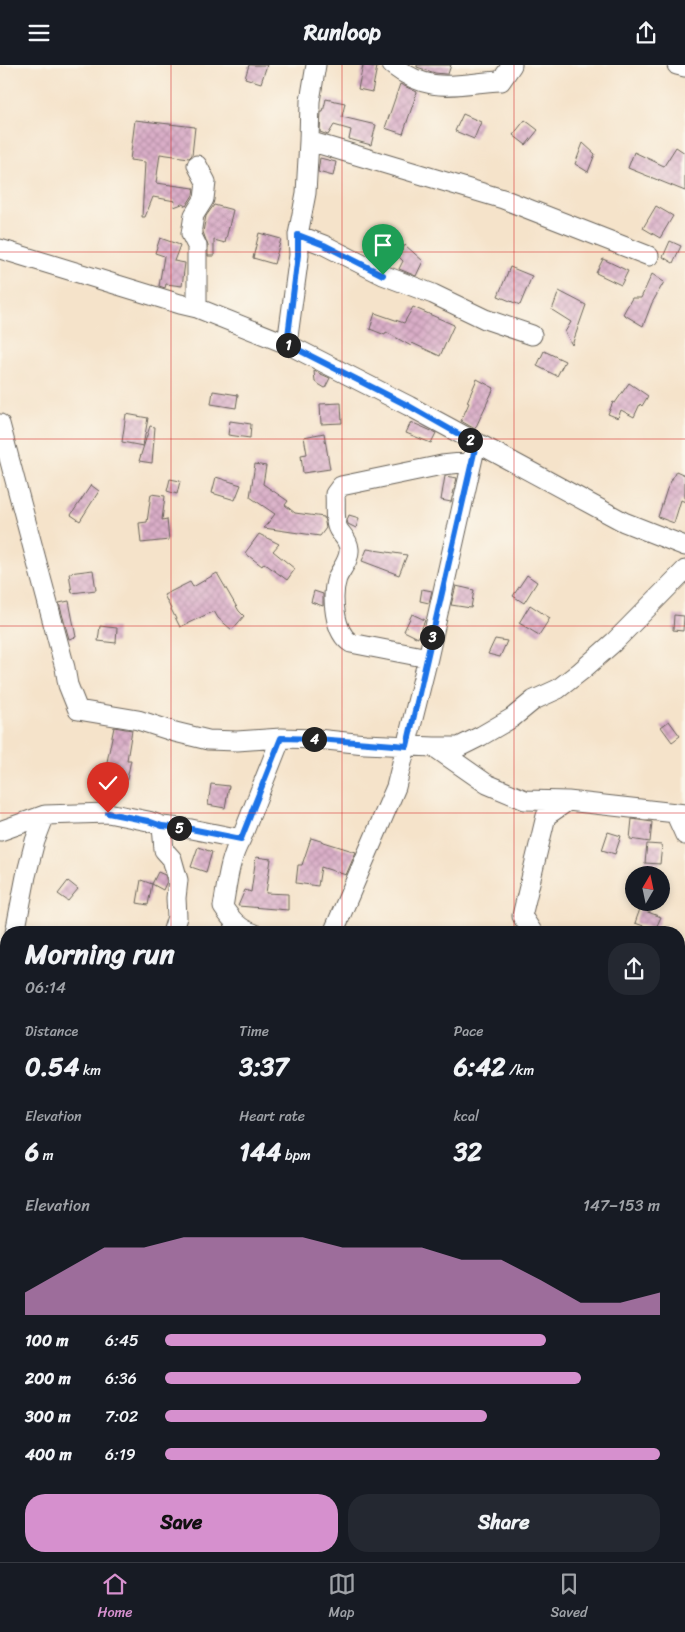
<!DOCTYPE html>
<html lang="en">
<head>
<meta charset="utf-8">
<style>
  body { margin:0; font-family:Sriracha,sans-serif; background:#242831; color:#f1f3f6; height:100vh; display:flex; flex-direction:column; font-size:19px; white-space:nowrap }
  * { box-sizing:border-box; margin:0 }
  p { font-size:16px; color:#9ea1a6 }
  .icon { flex:none; width:28px; height:28px; fill:none; stroke:currentColor; stroke-width:2; stroke-linecap:round; stroke-linejoin:round }
  .map { position:relative; flex:1; overflow:hidden }
  .drawer { position:absolute; left:0px; top:861px; width:685px; height:636px; display:flex; flex-direction:column; background:#171b24; border-radius:20px 20px 0 0; box-shadow:0 2px 8px #0003 }
  .drawer>* { flex:none }
  .needle { width:32px; rotate:9deg }
  .controls { position:absolute; left:625px; top:801px; display:grid; gap:10px }
  .controls a { display:grid; place-items:center; width:45px; height:45px; border-radius:50%; background:#171b24; box-shadow:0 2px 8px #0003; font-size:25px }
  .pin { position:absolute; display:grid; place-items:center; width:42px; height:42px; color:#fff; margin:-51px -21px; border-radius:50% 50% 50% 0; rotate:-45deg; box-shadow:0 0 5px #0007 }
  .pin .icon { rotate:45deg }
  .km { position:absolute; width:25px; height:25px; margin:-12px; border-radius:50%; background:#222; color:#fff; font-size:14px; line-height:25px; text-align:center }
  .round { display:grid; place-items:center; flex:none; width:52px; height:52px; border-radius:20px; background:#242831 }
  .overview { display:flex; align-items:center; justify-content:space-between; height:85px; padding:0 25px }
  h1 { font-size:28px; font-weight:700; line-height:38px }
  .metrics { display:grid; grid-template-columns:repeat(3,1fr); gap:8px; height:85px; padding:5px 25px }
  .metrics div { display:grid; align-content:center }
  .metrics b { font-size:25px; font-weight:700 }
  .metrics small { font-size:14px; font-weight:400 }
  .metrics p { font-size:14px }
  .chart { height:140px; padding:10px 25px }
  .chart p { display:flex; justify-content:space-between }
  .chart svg { width:100%; height:90px; margin-top:5px; fill:#d690ce; opacity:.7 }
  .cta { display:flex; gap:10px; margin-top:auto; padding:10px 25px }
  .cta a { flex:1; height:58px; border-radius:20px; background:#d690ce; color:#111; font-size:20px; font-weight:700; line-height:58px; text-align:center }
  .cta a+a { background:#242831; color:#f1f3f6 }
  ul { padding:0 25px; list-style:none; font-size:16px }
  li { display:grid; grid-template-columns:80px 60px 1fr; align-items:center; height:38px }
  li i { height:12px; border-radius:6px; background:#d690ce }
  header { display:flex; justify-content:space-between; align-items:center; height:65px; padding:0 25px; background:#171b24; font-size:22px; font-weight:700 }
  .tabs { display:flex; justify-content:space-around; align-items:center; height:70px; border-top:1px solid #363941; background:#171b24; font-size:14px; color:#9ea1a6 }
  .tabs a { display:grid; justify-items:center; gap:2px }
  .tabs .active { color:#d690ce }
  .map>svg:first-child { display:block }
  .building { fill:url(#building-cross-hatch) }
  .lines { fill:none; stroke-linecap:round; stroke-linejoin:round }
  .minor-casing { stroke:#686259; stroke-width:21 }
  .minor { stroke:#fff; stroke-width:19 }
  .route-casing { stroke:#fff; stroke-width:10 }
  .route { stroke:#1a73e8; stroke-width:6 }
  .grid { fill:none; stroke:#d62828; stroke-width:1; stroke-opacity:0.55 }
</style>
</head>
<body>
<header><svg class="icon" aria-label="menu" viewBox="0 0 24 24"><path d="M4 6h16M4 12h16M4 18h16"/></svg>Runloop<svg class="icon" aria-label="share" viewBox="0 0 24 24"><path d="M12 15V3M7 8l5-5 5 5M5 13v7h14v-7"/></svg></header>
<div class="map">
<svg width="685" height="1497" viewBox="0 0 685 1497">
  <defs>
    <pattern id="building-cross-hatch" width="8" height="8" patternUnits="userSpaceOnUse" patternTransform="scale(1.25)"><rect width="8" height="8" fill="#d9adc7"/><path d="M0 0l8 8M0 8l8-8" fill="none" stroke="#ba94aa"/></pattern>
  </defs>
  <rect width="100%" height="100%" fill="#fbf7ec"/>
  <filter id="ink" filterUnits="userSpaceOnUse"><feTurbulence type="fractalNoise" baseFrequency=".02" numOctaves="2"/><feDisplacementMap in="SourceGraphic" scale="10" xChannelSelector="R" yChannelSelector="G"/><feConvolveMatrix kernelMatrix="1 2 1 2 8 2 1 2 1" color-interpolation-filters="sRGB"/></filter>
  <filter id="wash" filterUnits="userSpaceOnUse"><feTurbulence type="fractalNoise" baseFrequency=".0096" numOctaves="4" result="noise"/><feDisplacementMap in="SourceGraphic" scale="20" xChannelSelector="R" yChannelSelector="G"/><feGaussianBlur stdDeviation="1.12" result="paint"/><feColorMatrix in="noise" values="0 0 0 0 0 0 0 0 0 0 0 0 0 0 0 0 0 1.4 0 .05"/><feComposite in="paint" operator="in"/></filter>
  <g filter="url(#wash)">
    <rect width="100%" height="100%" fill="#f5e3ca"/>
    <g id="blocks">
      <path class="building" d="M249,0H267L261,18L245,13Z
        M363,0L377,2L372,27L358,24Z
        M417,0H451L448,9H445L435,8L417,2Z
        M400,19L417,27L403,69L385,63Z
        M326,34L345,38L342,52L376,60L371,80L349,74L351,65L334,60L328,70L320,67L321,47H323Z
        M463,49L481,57L474,74L455,66Z
        M135,55L195,62L192,90L189,93L160,89L156,118L194,123L193,130L186,141L182,139L174,142L175,136L153,132L145,152H142L145,97L130,95Z
        M525,55L538,65L526,80L513,70Z
        M583,78L595,89L588,107L575,99Z
        M676,82L685,88V126L628,103L634,87L664,101Z
        M320,93L336,97L333,111L318,107Z
        M214,140L233,145L225,178L214,175V191H208V181L203,167L206,151Z
        M656,141L673,151L660,173L643,163Z
        M259,168L281,174L274,199L253,193Z
        M160,173L180,180L174,196L185,198L182,221L166,219L165,223L159,221L164,191L155,188Z
        M670,176L681,181L673,198L663,192Z
        M405,180L423,196L416,211L399,204L403,196L399,192Z
        M603,194L628,206L621,220L596,208Z
        M510,202L532,211L520,240L498,231Z
        M652,209L664,217L652,238L643,261L623,249L632,233H641Z
        M559,226L586,240L572,280L565,267L571,257L552,245Z
        M413,242L454,260L440,291L412,278L411,281L386,267L385,270L370,264L375,248L404,258Z
        M544,286L565,296L557,311L537,301Z
        M314,306L330,313L325,323L315,317Z
        M477,314L494,323L475,364L461,356L469,338L467,337Z
        M629,318L648,331L642,341L640,339L634,352L621,345L618,353L608,349L613,337L615,338Z
        M213,326L238,330L236,343L211,339Z
        M341,338L342,358L321,359L320,339Z
        M126,349L148,353L143,381L122,377Z
        M230,356L251,359L250,373L228,370Z
        M411,357L436,368L431,378L406,368Z
        M150,361L155,362L152,398L139,396Z
        M324,368L330,404L303,408L301,390L307,389L304,372Z
        M255,399L266,401L263,419L288,436L285,440L295,448L324,452L326,463L320,471L264,463L275,449L250,432Z
        M676,406L685,410V437L681,435L674,458L658,452L667,424Z
        M445,411L457,413L451,437L441,435Z
        M216,412L241,420L235,435L212,428Z
        M170,414L180,416L177,429L167,426Z
        M91,420L99,426L80,456L71,450Z
        M151,429L165,431L162,455L167,454L169,475L141,478L139,458L147,457Z
        M349,450L359,453L356,463L348,459L347,455Z
        M259,469L279,479L273,486L295,504L287,515L264,498L262,501L245,488Z
        M367,484L407,490L399,510L362,496Z
        M93,505L96,525L72,528L69,508Z
        M217,508L239,546L244,551L232,565L218,553L214,546L180,562L164,530L190,517L193,522Z
        M527,510L537,517L524,538L513,531Z
        M456,521L474,525L471,543L451,540Z
        M422,524L432,526L429,538L420,536Z
        M314,526L323,529V541L311,537Z
        M69,536L76,572L69,574L59,538Z
        M530,540L550,553L539,570L519,558Z
        M412,549L425,555L418,573L404,566Z
        M674,550L684,551L683,566L673,565Z
        M100,561L117,563L116,578L98,576Z
        M495,574L507,576L500,592L488,589Z
        M669,656L680,671L672,677L661,662Z
        M114,662L132,665L127,695H131L126,719L113,720L106,737H99Z
        M211,719L229,721L225,743L208,740Z
        M632,754L652,757L650,777L630,774Z
        M608,767L621,771L615,789L602,785Z
        M311,773L356,787L346,810L321,802L318,821L296,818L298,800H302Z
        M647,779L662,780L660,799L645,798Z
        M198,782L212,787L206,807L191,802Z
        M256,792L271,794L266,828L288,829V845L238,841L245,825L251,827Z
        M158,807L165,810L167,816L163,825L152,819Z
        M141,815L152,819L148,840L137,838Z
        M68,816L78,824L68,836L58,829Z
        M640,844L661,852L655,865L635,858Z"/>
    </g>
  </g>
  <g filter="url(#ink)">
    <use href="#blocks" fill-opacity="0" stroke="#686259" stroke-width="1"/>
    <g class="lines">
      <g class="minor-casing">
        <path id="minor" d="M316,0L310,36L309,76L503,134L649,191
          M392,0C432,31 456,18 501,16L512,0
          M677,0L685,2
          M197,100L206,117L204,134L194,150L191,169L197,181V243
          M298,170L306,128L309,76
          M0,184L180,239L197,243L287,279L409,341L624,457L685,481
          M287,279L299,190L298,170L324,180L383,210L433,229L485,254L532,270
          M0,359L65,603L68,620L78,645L138,655L175,667L208,675L237,676L281,673L317,674L365,679L434,682H459L481,671L512,653L534,635L558,624L581,606L614,577L685,505
          M428,593L351,578C334,568 331,531 337,513C341,504 350,495 349,484C348,472 339,469 337,461C334,452 336,439 335,429L341,421L442,400L471,397
          M434,682L487,719L525,735L568,736L685,749
          M676,750L685,770
          M162,761L164,785L172,794L178,815L176,833L177,852L172,868
          M0,766L45,750L108,748L148,756L162,761L191,764L241,774L281,673
          M241,774C229,794 227,820 223,842C231,854 239,864 253,868
          M15,868L26,811L35,776L45,750
          M333,868L396,722L428,593L476,379
          M533,868L522,851L546,751L568,736
          M679,898L685,899
          M0,1085L6,1082
          M0,1102L5,1110L3,1131L6,1149
          M1,1279L6,1243"/>
      </g>
      <use href="#minor" class="minor"/>
    </g>
  </g>
  <g class="lines" filter="url(#ink)">
    <g class="route-casing">
      <path id="route" d="M108,748L148,756L162,761L191,764L241,774L281,673L317,674L407,681L476,379L409,341L287,279L298,190V170L324,180L383,210"/>
    </g>
    <use href="#route" class="route"/>
  </g>
  <path class="grid" d="M171,0V868M342,0V868M514,0V868M0,187H685M0,374H685M0,561H685M0,748H685M0,936H6M679,936H685M0,1123H6M679,1123H685M0,1310H6M679,1310H685M171,1491V1497M342,1491V1497M514,1491V1497"/>
</svg>
<div class="controls">
<a><svg class="needle" viewBox="-14 -14 28 28"><path d="M0-13l5 13h-10z" fill="#e53935"/><path d="M0 13l5-13h-10z" fill="#9ea1a6"/></svg></a>
</div>
<div class="pin" style="left:383px;top:210px;background:#1e9e55"><svg class="icon" aria-label="arrive" viewBox="0 0 24 24"><path d="M6 21V4h12l-3 4 3 4H6"/></svg></div>
<div class="pin" style="left:108px;top:748px;background:#d93025"><svg class="icon" aria-label="check" viewBox="0 0 24 24"><path d="M5 12l5 5 9-10"/></svg></div>
<b class="km" style="left:288px;top:280px">1</b>
<b class="km" style="left:470px;top:375px">2</b>
<b class="km" style="left:432px;top:572px">3</b>
<b class="km" style="left:314px;top:674px">4</b>
<b class="km" style="left:179px;top:763px">5</b>
<section class="drawer">
<div class="overview"><div><h1>Morning run</h1><p>06:14</p></div><a class="round"><svg class="icon" aria-label="share" viewBox="0 0 24 24"><path d="M12 15V3M7 8l5-5 5 5M5 13v7h14v-7"/></svg></a></div>
<div class="metrics">
<div><p>Distance</p><b>0.54<small> km</small></b></div>
<div><p>Time</p><b>3:37</b></div>
<div><p>Pace</p><b>6:42<small> /km</small></b></div>
</div>
<div class="metrics">
<div><p>Elevation</p><b>6<small> m</small></b></div>
<div><p>Heart rate</p><b>144<small> bpm</small></b></div>
<div><p>kcal</p><b>32</b></div>
</div>
<div class="chart"><p><span>Elevation</span>147–153 m</p>
<svg viewBox="0 0 160 44" preserveAspectRatio="none"><path d="M0 44V33L10 22L20 11L30 11L40 6L50 6L60 6L70 6L80 11L90 11L100 11L110 17L120 17L130 27L140 38L150 38L160 33V44z"/></svg>
</div>
<ul>
<li><b>100 m</b>6:45<i style="width:77%"></i></li>
<li><b>200 m</b>6:36<i style="width:84%"></i></li>
<li><b>300 m</b>7:02<i style="width:65%"></i></li>
<li><b>400 m</b>6:19<i style="width:100%"></i></li>
</ul>
<div class="cta"><a>Save</a><a>Share</a></div>
</section>
</div>
<nav class="tabs">
<a class="active"><svg class="icon" aria-label="home" viewBox="0 0 24 24"><path d="M3 11l9-7 9 7M6 9v11h12V9"/></svg>Home</a>
<a><svg class="icon" aria-label="map" viewBox="0 0 24 24"><path d="M3 6l6-2 6 2 6-2v14l-6 2-6-2-6 2zM9 4v14M15 6v14"/></svg>Map</a>
<a><svg class="icon" aria-label="saved" viewBox="0 0 24 24"><path d="M7 4h10v16l-5-4-5 4z"/></svg>Saved</a>
</nav>
</body>
</html>
